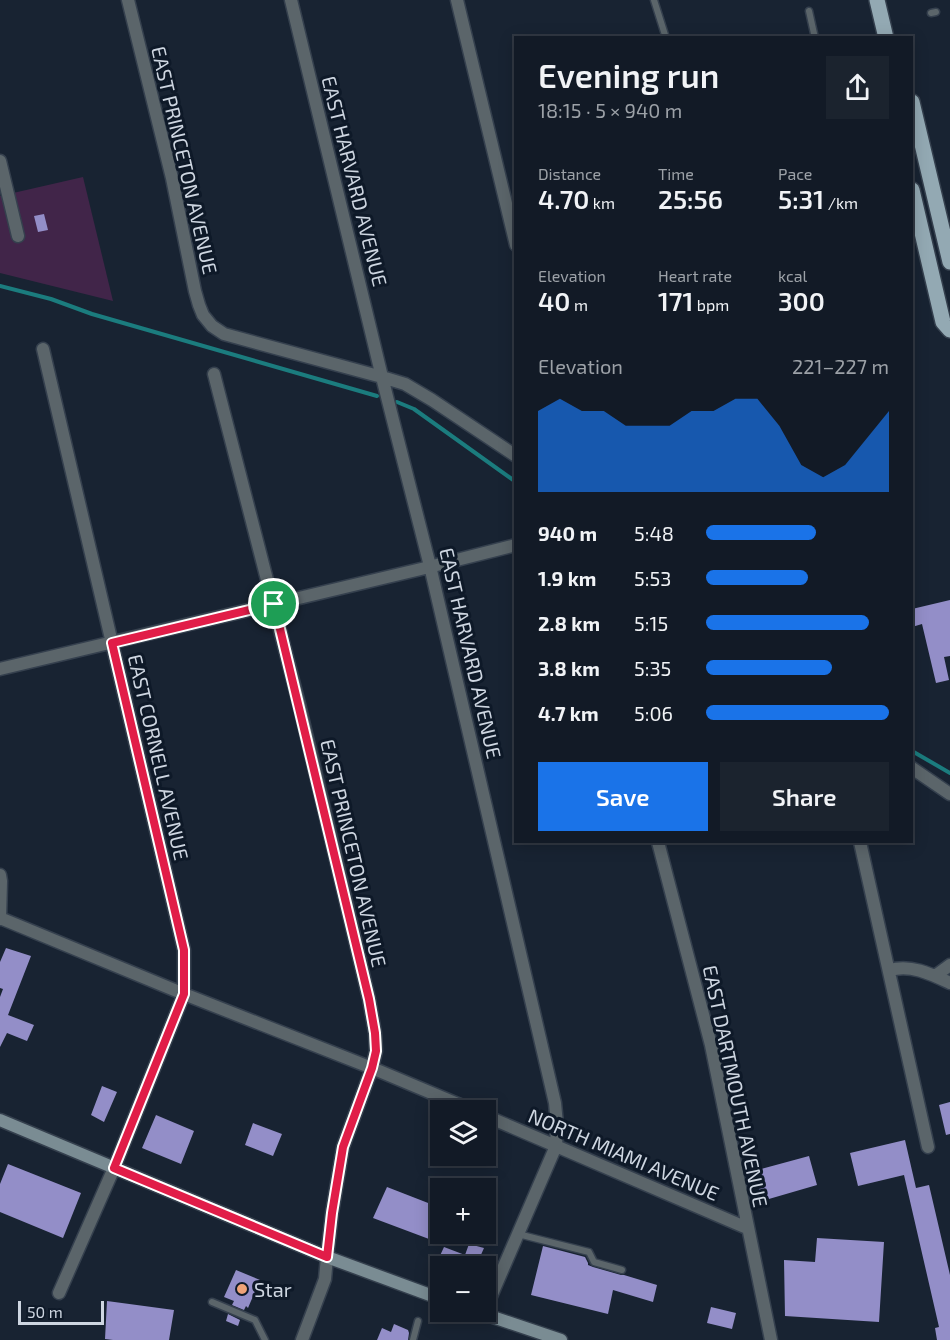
<!DOCTYPE html>
<html lang="en">
<head>
<meta charset="utf-8">
<style>
  body { margin:0; font-family:"Exo 2",sans-serif; background:#1b232e; color:#f1f3f6; height:100vh; display:flex; flex-direction:column; font-size:22px; white-space:nowrap }
  * { box-sizing:border-box; margin:0 }
  p { font-size:20px; color:#9ca1a7 }
  .icon { flex:none; width:33px; height:33px; fill:none; stroke:currentColor; stroke-width:2; stroke-linecap:round; stroke-linejoin:round }
  .map { position:relative; flex:1; overflow:hidden }
  .panel { position:absolute; left:514px; top:36px; width:399px; height:807px; display:flex; flex-direction:column; background:#121a26; border-radius:0px; box-shadow:0 3px 15px #0003,0 0 0 2px #313843 }
  .panel>* { flex:none }
  .controls { position:absolute; left:430px; top:1100px; display:grid; gap:12px }
  .controls a { display:grid; place-items:center; width:66px; height:66px; border-radius:0px; background:#121a26; box-shadow:0 3px 15px #0003,0 0 0 2px #313843; font-size:30px }
  .scale { position:absolute; left:18px; bottom:15px; width:86px; box-sizing:border-box; padding-left:6px; border:3px solid #ced6e1; border-top:0; font-size:16px; line-height:21px; white-space:nowrap; color:#ced6e1; -webkit-text-stroke:4px #0e1928; paint-order:stroke }
  .pin { position:absolute; display:grid; place-items:center; width:51px; height:51px; color:#fff; margin:-26px; border:3px solid #fff; border-radius:50%; box-shadow:0 2px 6px #0007 }
  .round { display:grid; place-items:center; flex:none; width:63px; height:63px; border-radius:0px; background:#1b232e }
  .summary { display:flex; align-items:center; justify-content:space-between; height:102px; padding:0 24px }
  h1 { font-size:33px; font-weight:600; line-height:45px }
  .figures { display:grid; grid-template-columns:repeat(3,1fr); gap:9px; height:102px; padding:6px 24px }
  .figures div { display:grid; align-content:center }
  .figures b { font-size:26px; font-weight:600 }
  .figures small { font-size:16px; font-weight:400 }
  .figures p { font-size:16px }
  .chart { height:168px; padding:12px 24px }
  .chart p { display:flex; justify-content:space-between }
  .chart svg { width:100%; height:108px; margin-top:6px; fill:#1a73e8; opacity:.7 }
  .primary-button { display:flex; gap:12px; margin-top:auto; padding:12px 24px }
  .primary-button a { flex:1; height:69px; border-radius:0px; background:#1a73e8; color:#fff; font-size:24px; font-weight:600; line-height:69px; text-align:center }
  .primary-button a+a { background:#1b232e; color:#f1f3f6 }
  ul { padding:0 24px; list-style:none; font-size:20px }
  li { display:grid; grid-template-columns:96px 72px 1fr; align-items:center; height:45px }
  li i { height:15px; border-radius:8px; background:#1a73e8 }
  .map>svg:first-child { display:block }
  .park { fill:#412549 }
  .lines { fill:none; stroke-linecap:round; stroke-linejoin:round }
  .stream { stroke:#1b7c7e; stroke-width:4 }
  .building { fill:#938ec8 }
  .service-casing { stroke:#35404e; stroke-width:9 }
  .minor-casing { stroke:#35404e; stroke-width:15 }
  .tertiary-casing { stroke:#35404e; stroke-width:15 }
  .secondary-casing { stroke:#35404e; stroke-width:15 }
  .primary-casing { stroke:#35404e; stroke-width:18 }
  .service { stroke:#5b656a; stroke-width:6 }
  .minor { stroke:#5b656a; stroke-width:12 }
  .tertiary { stroke:#5b656a; stroke-width:12 }
  .secondary { stroke:#7a8c93; stroke-width:12 }
  .primary { stroke:#93a9b3; stroke-width:15 }
  .route-casing { stroke:#fff; stroke-width:12 }
  .route { stroke:#e11d48; stroke-width:8 }
  .poi-dot { fill:#efa378; stroke:#0e1928; stroke-width:2 }
  .labels { text-anchor:middle; dominant-baseline:central; stroke-width:6; stroke-linejoin:round; paint-order:stroke }
  .street-label { font-size:20px; fill:#ced6e1; stroke:#0e1928 }
  .poi-label { font-size:20px; fill:#ced6e1; stroke:#0e1928; text-anchor:start }
</style>
</head>
<body>
<div class="map">
<svg width="950" height="1340" viewBox="0 0 950 1340">
  <rect width="100%" height="100%" fill="#182332"/>
  <path class="park" d="M83,177L113,301L0,273V196Z"/>
  <g class="lines">
    <path class="stream" d="M0,286L51,299L92,314L377,396
      M397,402L414,409L516,482
      M912,751L950,773"/>
  </g>
  <path class="building" d="M44,214L48,230L38,232L34,216Z
    M950,600V656L944,657L949,680L936,683L922,624L912,627V609Z
    M6,948L31,956L8,1015L34,1025L27,1041L7,1033L0,1047V997L3,989L0,988V962Z
    M102,1086L117,1092L104,1122L91,1115Z
    M950,1102V1134L946,1135L939,1105Z
    M156,1115L194,1131L181,1164L142,1148Z
    M253,1123L282,1134L273,1156L245,1145Z
    M905,1140L916,1188L929,1185L950,1275V1340H937L935,1328L939,1327L904,1175L858,1186L850,1153Z
    M809,1156L817,1185L762,1201L754,1171Z
    M8,1164L81,1193L63,1238L0,1212V1184Z
    M387,1187L441,1208V1230L437,1242L373,1218Z
    M817,1238L884,1242L879,1322L785,1316L784,1260L815,1262Z
    M469,1244L484,1248L476,1266H454L438,1260L444,1247L465,1255Z
    M543,1246L585,1257L588,1263V1265L593,1267L621,1275H624L657,1285L653,1302L613,1290L608,1314L531,1295Z
    M236,1270L260,1280L248,1308L246,1306L244,1310L232,1305L234,1301L224,1297Z
    M107,1301L174,1310L169,1340H113L105,1339Z
    M711,1307L736,1313L732,1329L707,1323Z
    M228,1314L240,1320L238,1326L226,1321Z
    M394,1324L408,1330L409,1333L408,1340H377L382,1328L391,1332Z"/>
  <g class="lines">
    <g class="service-casing">
      <path id="service" d="M654,0L666,38
        M809,11L815,38
        M931,13L936,12
        M518,1234L589,1252L594,1262L622,1270
        M212,1302L255,1320L265,1340
        M413,1340L418,1321"/>
    </g>
    <g class="minor-casing">
      <path id="minor" d="M128,0L172,178L195,291L199,305L203,315L212,326L224,334L382,377L405,384L432,400L516,456
        M291,0L382,377L430,566L555,1103L557,1124L556,1146L486,1308
        M457,0L516,245
        M0,161L18,236
        M43,349L184,950V994L114,1168L59,1293
        M214,374L299,704L369,999L375,1033L376,1051L372,1068L343,1147L332,1213L327,1257
        M0,669L421,569L516,545
        M912,768L950,794
        M658,842L711,1045L771,1340
        M860,842L928,1147
        M0,875L1,881L0,919
        M0,918L184,994L372,1068L472,1110
        M890,970C911,964 931,974 950,983
        M935,976L950,965
        M486,1116L747,1228"/>
    </g>
    <g class="tertiary-casing">
      <path id="tertiary" d="M302,1340L325,1279L327,1257"/>
    </g>
    <g class="secondary-casing">
      <path id="secondary" d="M0,1120L327,1257L441,1299
        M475,1311L561,1340"/>
    </g>
    <g class="primary-casing">
      <path id="primary" d="M877,0L886,38
        M912,102L950,262
        M912,190L943,322L950,330"/>
    </g>
    <use href="#service" class="service"/>
    <use href="#minor" class="minor"/>
    <use href="#tertiary" class="tertiary"/>
    <use href="#secondary" class="secondary"/>
    <use href="#primary" class="primary"/>
  </g>
  <g class="lines">
    <g class="route-casing">
      <path id="route" d="M274,604L369,999L375,1033L376,1051L372,1068L343,1147L332,1213L327,1257L114,1168L184,994V950L112,643Z"/>
    </g>
    <use href="#route" class="route"/>
  </g>
  <circle class="poi-dot" cx="242" cy="1289" r="6"/>
  <g class="labels">
    <g class="street-label">
      <text transform="translate(185 160) rotate(77)">EAST PRINCETON AVENUE</text>
      <text transform="translate(355 181) rotate(76)">EAST HARVARD AVENUE</text>
      <text transform="translate(471 653) rotate(77)">EAST HARVARD AVENUE</text>
      <text transform="translate(159 757) rotate(77)">EAST CORNELL AVENUE</text>
      <text transform="translate(354 853) rotate(77)">EAST PRINCETON AVENUE</text>
      <text transform="translate(736 1086) rotate(78)">EAST DARTMOUTH AVENUE</text>
      <text transform="translate(624 1154) rotate(23)">NORTH MIAMI AVENUE</text>
    </g>
    <g class="poi-label">
      <text x="254" y="1289">Star</text>
    </g>
  </g>
</svg>
<div class="controls">
<a><svg class="icon" aria-label="layers" viewBox="0 0 24 24"><path d="M12 4l9 5-9 5-9-5zM3 14l9 5 9-5"/></svg></a>
<a>+</a>
<a>−</a>
</div>
<div class="scale">50 m</div>
<div class="pin" style="left:274px;top:604px;background:#1e9e55"><svg class="icon" aria-label="arrive" viewBox="0 0 24 24"><path d="M6 21V4h12l-3 4 3 4H6"/></svg></div>
<section class="panel">
<div class="summary"><div><h1>Evening run</h1><p>18:15 · 5 × 940 m</p></div><a class="round"><svg class="icon" aria-label="share" viewBox="0 0 24 24"><path d="M12 15V3M7 8l5-5 5 5M5 13v7h14v-7"/></svg></a></div>
<div class="figures">
<div><p>Distance</p><b>4.70<small> km</small></b></div>
<div><p>Time</p><b>25:56</b></div>
<div><p>Pace</p><b>5:31<small> /km</small></b></div>
</div>
<div class="figures">
<div><p>Elevation</p><b>40<small> m</small></b></div>
<div><p>Heart rate</p><b>171<small> bpm</small></b></div>
<div><p>kcal</p><b>300</b></div>
</div>
<div class="chart"><p><span>Elevation</span>221–227 m</p>
<svg viewBox="0 0 160 44" preserveAspectRatio="none"><path d="M0 44V11L10 6L20 11L30 11L40 17L50 17L60 17L70 11L80 11L90 6L100 6L110 17L120 33L130 38L140 33L150 22L160 11V44z"/></svg>
</div>
<ul>
<li><b>940 m</b>5:48<i style="width:60%"></i></li>
<li><b>1.9 km</b>5:53<i style="width:56%"></i></li>
<li><b>2.8 km</b>5:15<i style="width:89%"></i></li>
<li><b>3.8 km</b>5:35<i style="width:69%"></i></li>
<li><b>4.7 km</b>5:06<i style="width:100%"></i></li>
</ul>
<div class="primary-button"><a>Save</a><a>Share</a></div>
</section>
</div>
</body>
</html>
